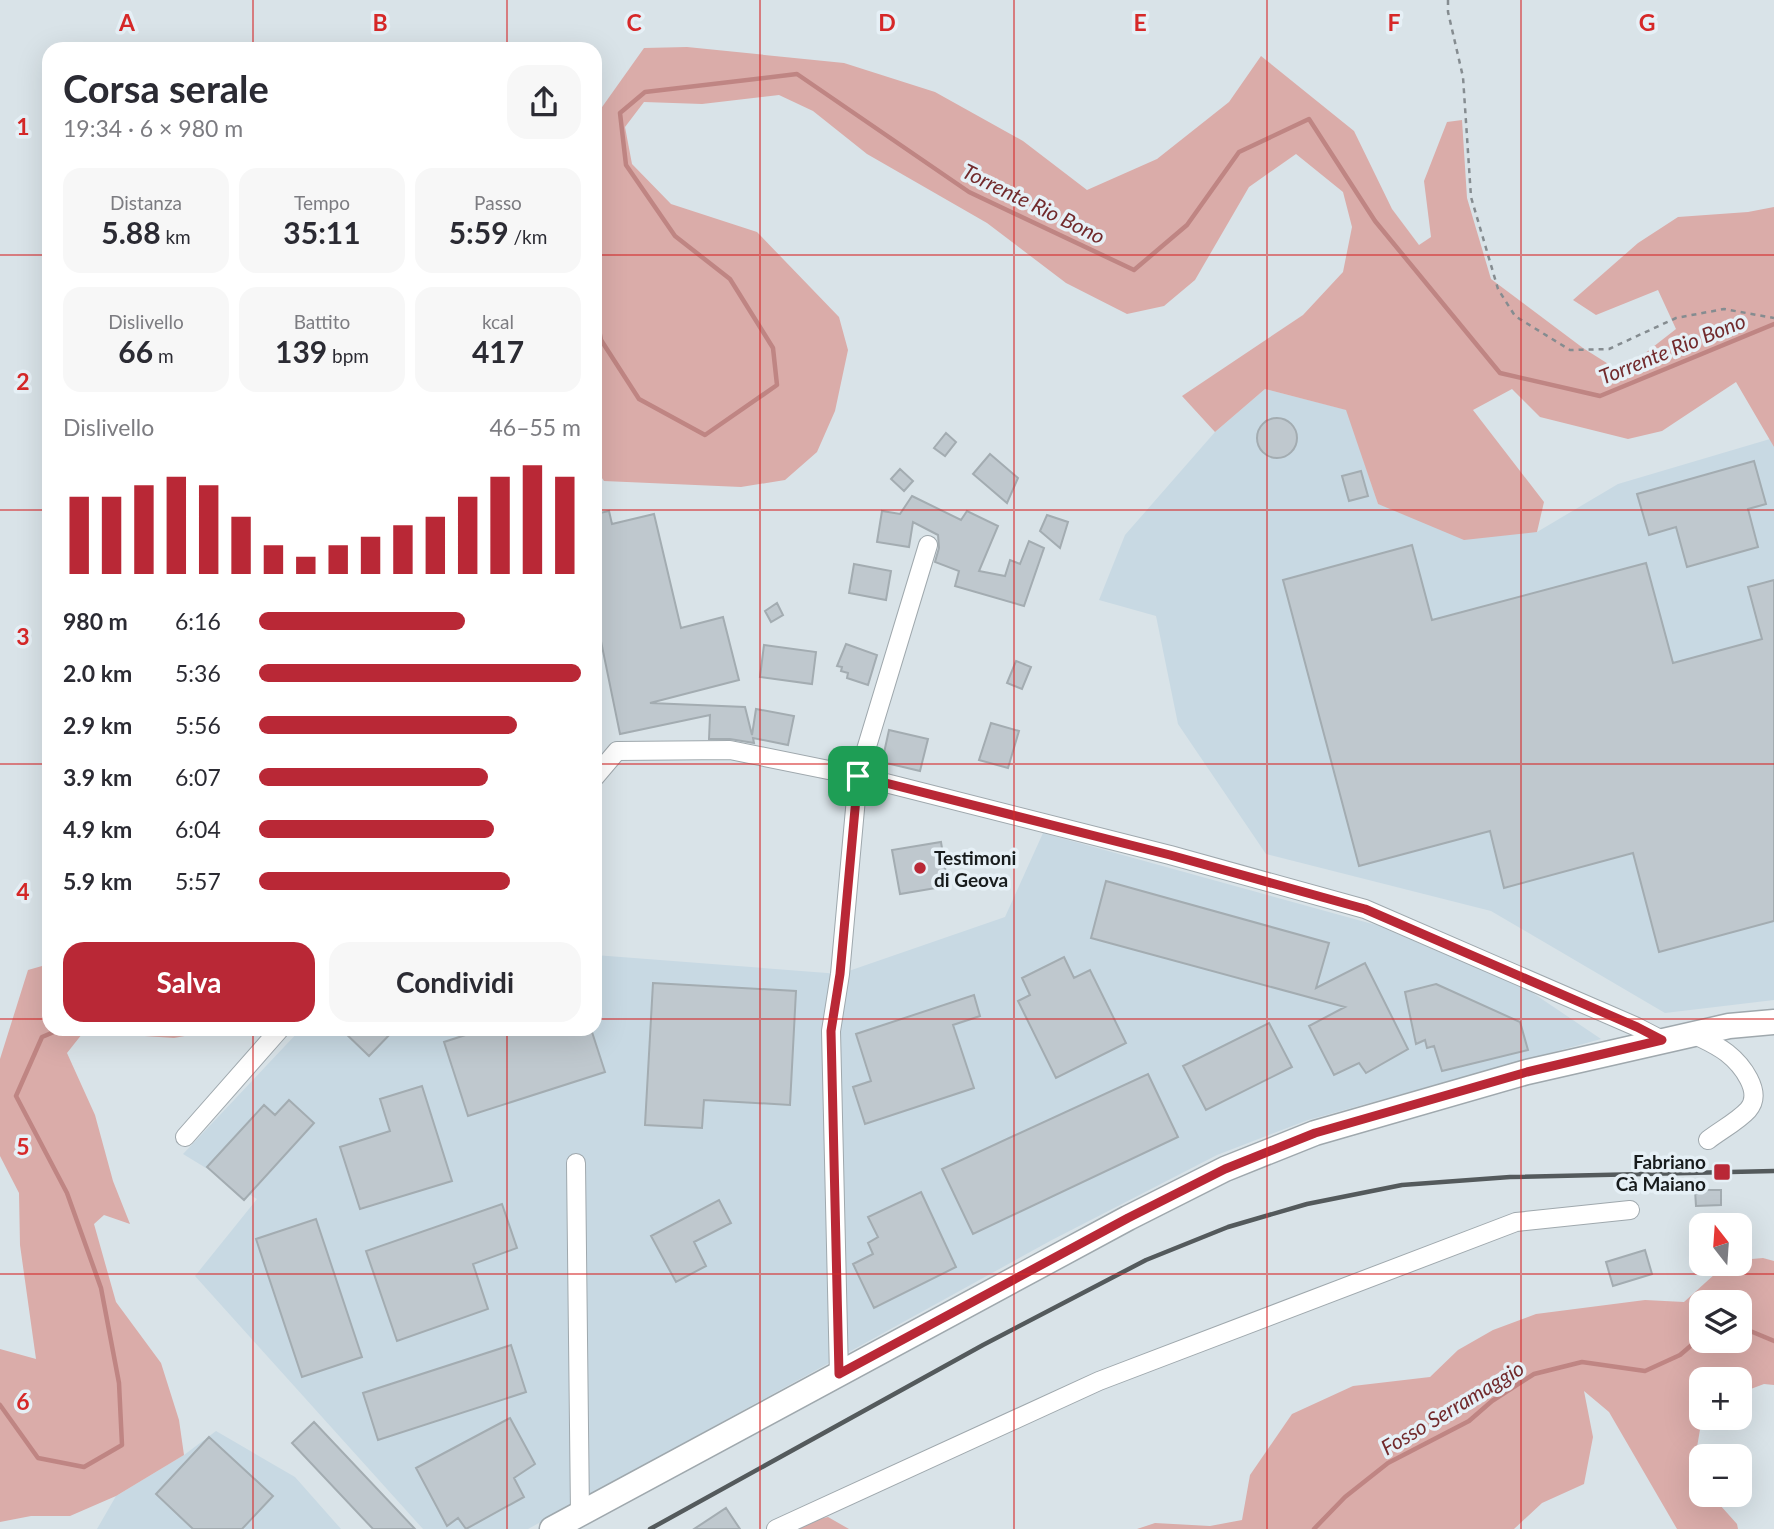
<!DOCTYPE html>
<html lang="it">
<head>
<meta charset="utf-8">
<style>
  body { margin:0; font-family:Lato,sans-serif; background:#f7f7f7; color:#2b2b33; height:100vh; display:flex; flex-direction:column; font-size:26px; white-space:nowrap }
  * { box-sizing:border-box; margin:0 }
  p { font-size:23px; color:#7c7c81 }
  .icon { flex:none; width:38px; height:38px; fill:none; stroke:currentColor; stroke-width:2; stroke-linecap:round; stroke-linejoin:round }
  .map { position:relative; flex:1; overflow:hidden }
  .side { position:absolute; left:42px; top:42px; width:560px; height:994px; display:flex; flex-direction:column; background:#fff; border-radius:21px; box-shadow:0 7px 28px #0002 }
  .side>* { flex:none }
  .needle { width:46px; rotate:343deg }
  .tools { position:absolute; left:1689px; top:1213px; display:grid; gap:14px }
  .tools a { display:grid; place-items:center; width:63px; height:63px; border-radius:14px; background:#fff; box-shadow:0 7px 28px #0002; font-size:35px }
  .pin { position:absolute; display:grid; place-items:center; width:60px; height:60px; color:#fff; margin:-30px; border-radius:14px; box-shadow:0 4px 10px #0006 }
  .round { display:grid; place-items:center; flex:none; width:74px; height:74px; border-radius:21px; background:#f7f7f7 }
  .headline { display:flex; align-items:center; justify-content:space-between; height:119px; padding:0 21px }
  h1 { font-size:38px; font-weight:700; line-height:52px }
  .metrics { display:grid; grid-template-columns:repeat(3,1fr); gap:10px; height:119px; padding:7px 21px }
  .metrics div { display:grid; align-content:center; border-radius:18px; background:#f7f7f7; text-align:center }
  .metrics b { font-size:30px; font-weight:700 }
  .metrics small { font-size:19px; font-weight:400 }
  .metrics p { font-size:19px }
  .chart { height:196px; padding:14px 21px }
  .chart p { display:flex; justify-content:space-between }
  .chart svg { width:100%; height:126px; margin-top:7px; stroke:#b92836; stroke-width:6 }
  .cta { display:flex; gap:14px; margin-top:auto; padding:14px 21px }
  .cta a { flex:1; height:80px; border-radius:21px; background:#b92836; color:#fff; font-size:28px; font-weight:700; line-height:80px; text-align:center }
  .cta a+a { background:#f7f7f7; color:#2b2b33 }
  ul { padding:0 21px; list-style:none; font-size:23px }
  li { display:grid; grid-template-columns:112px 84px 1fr; align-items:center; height:52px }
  li i { height:18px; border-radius:9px; background:#b92836 }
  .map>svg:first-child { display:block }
  .built { fill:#c8d9e3 }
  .green { fill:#daaca9; fill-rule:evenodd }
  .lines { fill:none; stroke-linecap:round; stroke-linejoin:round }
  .stream { stroke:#bf8583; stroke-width:4.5 }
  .building { fill:#bfc8ce; stroke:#a3acb1; stroke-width:2 }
  .minor-casing { stroke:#9fa8ad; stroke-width:20 }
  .secondary-casing { stroke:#9fa8ad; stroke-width:27 }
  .path { stroke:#858c90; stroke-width:2.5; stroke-dasharray:5 5; stroke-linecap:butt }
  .minor { stroke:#fff; stroke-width:18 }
  .secondary { stroke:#fff; stroke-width:24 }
  .rail { stroke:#545a5c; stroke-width:4.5 }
  .route-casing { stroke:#fff; stroke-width:14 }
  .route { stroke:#b92836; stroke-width:9 }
  .grid { fill:none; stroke:#d62828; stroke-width:2; stroke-opacity:0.55 }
  .poi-dot { fill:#b92836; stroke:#e6f0f6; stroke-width:2.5 }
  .labels { text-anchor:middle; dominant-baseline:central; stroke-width:7; stroke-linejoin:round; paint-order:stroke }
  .poi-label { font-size:19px; font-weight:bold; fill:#181c1d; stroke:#e6f0f6; text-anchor:start }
  .water-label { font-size:21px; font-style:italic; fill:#722a2c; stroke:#e6f0f6 }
  .grid-label { font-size:23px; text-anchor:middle; font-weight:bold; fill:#d62828; stroke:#e6f0f6; stroke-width:7; stroke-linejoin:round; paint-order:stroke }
</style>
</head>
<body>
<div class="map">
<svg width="1774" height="1529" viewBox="0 0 1774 1529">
  <rect width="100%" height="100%" fill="#d9e3e8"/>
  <path class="built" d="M1265,389L1347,410L1378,504L1537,532L1618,484L1770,439L1774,447V1000L1665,1013L1491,911L1266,854L1178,724L1156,616L1099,600L1125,535L1215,432Z
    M1043,833L1376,925L1527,989L1601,1039L1308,1120L1217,1155L1050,1241L528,1529H423L195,1276L257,1199L183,1154L301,1029H595V955L840,974L1005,917Z
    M216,1431L295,1477L341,1529H97L116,1496L184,1455Z"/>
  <path class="green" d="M687,47L844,63L935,92L1023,141L1087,190L1157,159L1229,102L1261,56L1354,131L1392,209L1419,245L1431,237L1424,181L1447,122L1462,120L1467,198L1491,279L1583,348L1621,372L1676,329L1658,290L1596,315L1573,300L1638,243L1678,217L1748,212L1774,207V447L1736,382L1662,431L1628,439L1540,417L1512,389L1473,410L1544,502L1537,532L1464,540L1378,504L1346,410L1265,389L1215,432L1182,396L1303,315L1343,272L1352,227L1343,192L1296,154L1249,187L1195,280L1164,306L1127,314L1066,283L987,223L867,154L813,111L779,95L702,104L644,102L625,127L632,164L671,204L757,232L839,317L848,350L835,411L817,452L785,480L741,487L604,481L595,468V380L598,379L595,352V117L644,48Z
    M49,964V1029H86L67,1053L95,1115L113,1181L130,1224L104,1215L94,1224L116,1302L161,1363L179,1420L184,1455L116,1496L70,1516H31L0,1522V1349L36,1359L20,1245L19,1193L0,1156V1059L28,970Z
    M97,1029H222L174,1038L130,1035Z
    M1763,1258L1774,1261V1385L1764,1384L1740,1393V1379H1701L1702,1418L1697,1447L1701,1467V1494L1711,1495L1737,1524L1738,1529H1677L1609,1412L1584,1391L1593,1437L1584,1484L1542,1503L1514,1529H1137L1155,1523L1210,1526L1242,1520L1250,1475L1292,1414L1353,1386L1430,1377L1458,1350L1493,1330L1536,1314L1645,1300L1684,1302L1726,1264H1740V1260ZM1701,1302H1740V1340H1701Z
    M828,1517L849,1529H788L798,1524Z"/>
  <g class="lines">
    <path class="stream" d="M595,309L601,340L639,399L705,435L777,385L773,348L730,279L675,236L626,165L620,113L645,92L797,74L969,192L1134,270L1187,225L1239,152L1309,119L1375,221L1500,373L1600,396L1774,324
      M1740,1329L1743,1328L1774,1341
      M0,1405L38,1458L84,1467L122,1445L119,1383L101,1288L67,1193L16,1096L42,1037L61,1029
      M1314,1529L1345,1497L1388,1463L1469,1421L1492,1401L1534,1374L1582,1362L1645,1371L1680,1355L1701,1337"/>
  </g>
  <path class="building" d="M1257 438a20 20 0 1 1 40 0a20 20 0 1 1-40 0Z
    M946,433L956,442L945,456L934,448Z
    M990,454L1018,478L1007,503L973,474Z
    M1754,461L1766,504L1748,509L1758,547L1687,567L1676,527L1649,535L1637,494Z
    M900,469L913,481L904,491L891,479Z
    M1361,471L1368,496L1349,501L1342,476Z
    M912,496L961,520L967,511L998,526L979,571L1005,576L1010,560L1020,564L1029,541L1044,548L1024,606L955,586L959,571L935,562L939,548L938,535L913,522L909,547L877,542L882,511L900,514Z
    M609,511L612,524L654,514L681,628L723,617L739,680L650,703L745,707L752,735L756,709L794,716L788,745L753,738L754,743L730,739H709L710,715L620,734L595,612V514Z
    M1047,515L1068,522L1060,548L1040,531Z
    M1412,545L1432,620L1646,563L1673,663L1762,639L1748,587L1774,580V921L1659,952L1633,853L1504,888L1490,831L1359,866L1283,580Z
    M854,564L891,571L886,600L849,593Z
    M777,603L783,615L771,622L765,611Z
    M846,644L877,655L868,685L847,678L848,673L841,671L842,667L837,666Z
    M764,645L816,652L812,684L760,677Z
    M1016,661L1031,667L1022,689L1007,683Z
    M991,723L1019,731L1008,768L979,760Z
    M889,730L928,739L920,771L882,762Z
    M941,842L948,886L900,894L892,850Z
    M1106,881L1329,943L1316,988L1365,963L1408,1049L1366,1073L1359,1063L1334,1075L1309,1026L1345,1007L1091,938Z
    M1064,957L1074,978L1090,970L1126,1043L1056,1078L1018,1001L1030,995L1022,978Z
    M653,983L796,991L790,1105L704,1100L702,1128L645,1125Z
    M1436,984L1520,1022L1528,1050L1442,1071L1434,1046L1427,1048L1425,1040L1416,1044L1405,992Z
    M974,995L980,1016L953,1025L974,1088L865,1124L853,1087L871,1081L856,1034Z
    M1269,1023L1292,1067L1206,1110L1183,1066Z
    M341,1029H395L369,1056Z
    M484,1029H591L605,1072L468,1116L444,1042Z
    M1148,1074L1178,1137L973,1234L942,1169Z
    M422,1086L452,1181L360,1209L340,1147L390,1131L380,1099Z
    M289,1100L314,1123L244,1200L207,1167L264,1105L275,1115Z
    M1695,1190H1721V1205L1696,1206Z
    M921,1192L956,1267L874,1308L853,1264L873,1254L868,1243L878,1237L868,1217Z
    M719,1200L731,1223L694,1242L706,1266L676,1282L651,1236Z
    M502,1204L517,1248L473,1264L488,1309L397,1341L366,1251Z
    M316,1219L362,1357L302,1377L256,1239Z
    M1645,1250L1652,1274L1613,1286L1606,1262Z
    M511,1345L526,1392L378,1440L363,1393Z
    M510,1418L535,1464L514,1478L524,1497L466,1529L458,1518L447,1526L416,1468Z
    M314,1422L415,1529H373L292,1443Z
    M209,1437L273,1496L242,1529H193L156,1494Z
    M726,1508L740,1529H694Z"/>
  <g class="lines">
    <g class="minor-casing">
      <path id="minor" d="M595,777L617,751L730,750L858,776L1170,855L1365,909L1637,1027L1662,1040
        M1693,1034C1705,1040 1717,1045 1727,1053C1741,1064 1764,1092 1748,1110C1738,1121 1721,1130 1708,1140
        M185,1137L280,1029
        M576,1163L580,1514
        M839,1375L831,1031L840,974L858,776L928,545
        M776,1529L1099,1381L1516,1222L1630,1210"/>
    </g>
    <g class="secondary-casing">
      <path id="secondary" d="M552,1529L1128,1218L1225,1169L1315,1133L1527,1072L1729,1026L1774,1022"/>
    </g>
    <path class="path" d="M1448,0V12L1463,77L1471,197L1498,289L1515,316L1570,350L1609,349L1676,318L1724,309L1774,318"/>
    <use href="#minor" class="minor"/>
    <use href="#secondary" class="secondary"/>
    <path class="rail" d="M650,1529L983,1345L1146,1260L1228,1227L1307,1204L1402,1185L1510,1177L1774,1171"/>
  </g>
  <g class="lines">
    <g class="route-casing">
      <path id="route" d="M858,776L1170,855L1365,909L1637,1027L1662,1040L1527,1072L1315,1133L1225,1169L1128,1218L839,1374L831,1031L840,974Z"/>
    </g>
    <use href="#route" class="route"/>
  </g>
  <path class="grid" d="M253,0V49M507,0V49M760,0V1529M1014,0V1529M1267,0V1529M1521,0V1529M0,255H49M595,255H1774M0,510H49M595,510H1774M0,764H49M595,764H1774M0,1019H49M595,1019H1774M253,1029V1529M507,1029V1529M0,1274H1774"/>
  <g class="poi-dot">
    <circle cx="920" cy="868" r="7"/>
    <rect x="1713" y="1163" width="18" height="18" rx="3.5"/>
  </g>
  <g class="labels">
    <g class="poi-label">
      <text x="934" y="857">Testimoni<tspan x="934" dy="22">di Geova</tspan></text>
      <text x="1706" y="1161" text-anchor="end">Fabriano<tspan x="1706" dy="22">Cà Maiano</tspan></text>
    </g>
    <g class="water-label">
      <text transform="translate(1034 203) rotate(26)">Torrente Rio Bono</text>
      <text transform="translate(1672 348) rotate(-22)">Torrente Rio Bono</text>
      <text transform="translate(1452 1407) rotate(-31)">Fosso Serramaggio</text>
    </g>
  </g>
  <g class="grid-label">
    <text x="127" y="31">A</text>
    <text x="380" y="31">B</text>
    <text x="634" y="31">C</text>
    <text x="887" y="31">D</text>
    <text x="1140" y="31">E</text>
    <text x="1394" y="31">F</text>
    <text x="1647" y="31">G</text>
    <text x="23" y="135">1</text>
    <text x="23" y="390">2</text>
    <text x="23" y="645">3</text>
    <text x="23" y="900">4</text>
    <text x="23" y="1155">5</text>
    <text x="23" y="1410">6</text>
  </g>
</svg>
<div class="tools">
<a><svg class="needle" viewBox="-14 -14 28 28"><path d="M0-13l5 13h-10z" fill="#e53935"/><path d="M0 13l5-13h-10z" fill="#7c7c81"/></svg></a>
<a><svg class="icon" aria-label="layers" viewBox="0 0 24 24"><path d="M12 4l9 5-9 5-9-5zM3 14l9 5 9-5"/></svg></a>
<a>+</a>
<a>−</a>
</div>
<div class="pin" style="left:858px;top:776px;background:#1e9e55"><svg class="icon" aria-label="arrive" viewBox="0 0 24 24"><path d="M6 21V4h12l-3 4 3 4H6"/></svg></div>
<section class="side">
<div class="headline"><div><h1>Corsa serale</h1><p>19:34 · 6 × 980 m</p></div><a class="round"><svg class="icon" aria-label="share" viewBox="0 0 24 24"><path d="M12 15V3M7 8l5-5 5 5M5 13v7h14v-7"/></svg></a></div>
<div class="metrics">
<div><p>Distanza</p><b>5.88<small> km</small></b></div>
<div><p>Tempo</p><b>35:11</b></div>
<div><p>Passo</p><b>5:59<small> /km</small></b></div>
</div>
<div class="metrics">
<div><p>Dislivello</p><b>66<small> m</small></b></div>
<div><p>Battito</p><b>139<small> bpm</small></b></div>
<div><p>kcal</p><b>417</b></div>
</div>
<div class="chart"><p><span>Dislivello</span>46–55 m</p>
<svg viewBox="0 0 160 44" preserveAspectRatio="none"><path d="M5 44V17M15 44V17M25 44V13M35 44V10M45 44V13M55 44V24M65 44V34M75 44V38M85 44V34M95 44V31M105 44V27M115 44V24M125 44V17M135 44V10M145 44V6M155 44V10"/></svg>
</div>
<ul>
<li><b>980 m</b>6:16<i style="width:64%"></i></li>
<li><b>2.0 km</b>5:36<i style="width:100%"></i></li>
<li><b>2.9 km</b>5:56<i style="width:80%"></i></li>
<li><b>3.9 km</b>6:07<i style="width:71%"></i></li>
<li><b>4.9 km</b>6:04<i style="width:73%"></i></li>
<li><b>5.9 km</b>5:57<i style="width:78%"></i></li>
</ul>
<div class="cta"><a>Salva</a><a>Condividi</a></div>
</section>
</div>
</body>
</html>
